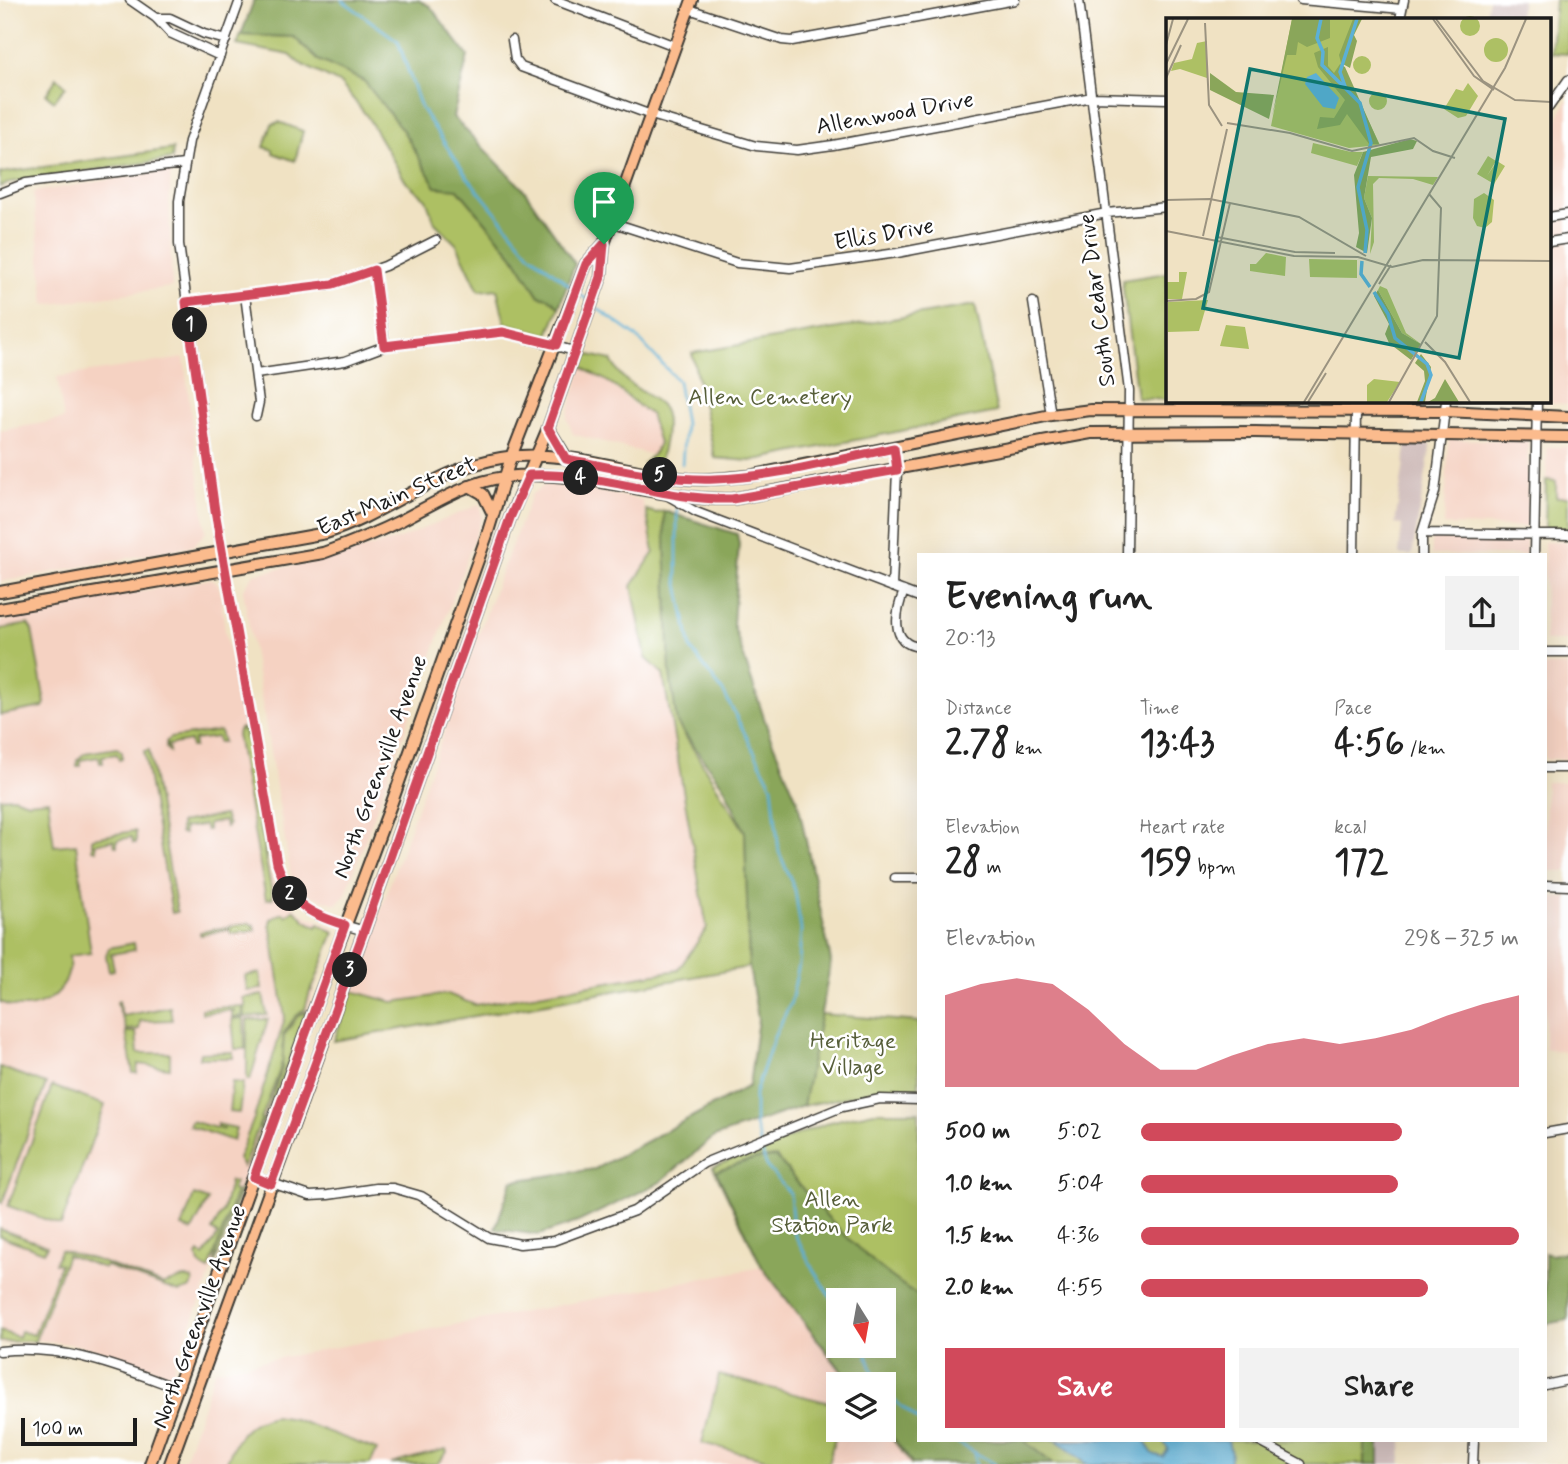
<!DOCTYPE html>
<html lang="en">
<head>
<meta charset="utf-8">
<style>
  body { margin:0; font-family:Mynerve,sans-serif; background:#f2f2f2; color:#222; height:100vh; display:flex; flex-direction:column; font-size:26px; white-space:nowrap }
  * { box-sizing:border-box; margin:0 }
  p { font-size:23px; color:#767676 }
  .icon { flex:none; width:38px; height:38px; fill:none; stroke:currentColor; stroke-width:2; stroke-linecap:round; stroke-linejoin:round }
  .map { position:relative; flex:1; overflow:hidden }
  .drawer { position:absolute; left:917px; top:553px; width:630px; height:889px; display:flex; flex-direction:column; background:#fff; border-radius:0px; box-shadow:0 7px 28px #0002 }
  .drawer>* { flex:none }
  .needle { width:46px; rotate:169deg }
  .buttons { position:absolute; left:826px; top:1288px; display:grid; gap:14px }
  .buttons a { display:grid; place-items:center; width:70px; height:70px; border-radius:0px; background:#fff; box-shadow:0 7px 28px #0002; font-size:35px }
  .scale { position:absolute; left:21px; bottom:18px; width:116px; box-sizing:border-box; padding-left:7px; border:4px solid #1c1c1c; border-top:0; font-size:19px; line-height:24px; white-space:nowrap; color:#1c1c1c; -webkit-text-stroke:5px #fff; paint-order:stroke }
  .pin { position:absolute; display:grid; place-items:center; width:60px; height:60px; color:#fff; margin:-72px -30px; border-radius:50% 50% 50% 0; rotate:-45deg; box-shadow:0 0 7px #0007 }
  .pin .icon { rotate:45deg }
  .km { position:absolute; width:35px; height:35px; margin:-18px; border-radius:50%; background:#222; color:#fff; font-size:19px; line-height:35px; text-align:center }
  .round { display:grid; place-items:center; flex:none; width:74px; height:74px; border-radius:0px; background:#f2f2f2 }
  .headline { display:flex; align-items:center; justify-content:space-between; height:119px; padding:0 28px }
  h1 { font-size:38px; font-weight:700; line-height:52px }
  .stats { display:grid; grid-template-columns:repeat(3,1fr); gap:10px; height:119px; padding:7px 28px }
  .stats div { display:grid; align-content:center }
  .stats b { font-size:35px; font-weight:700 }
  .stats small { font-size:19px; font-weight:400 }
  .stats p { font-size:19px }
  .chart { height:196px; padding:14px 28px }
  .chart p { display:flex; justify-content:space-between }
  .chart svg { width:100%; height:126px; margin-top:7px; fill:#d1495b; opacity:.7 }
  .action { display:flex; gap:14px; margin-top:auto; padding:14px 28px }
  .action a { flex:1; height:80px; border-radius:0px; background:#d1495b; color:#fff; font-size:28px; font-weight:700; line-height:80px; text-align:center }
  .action a+a { background:#f2f2f2; color:#222 }
  ul { padding:0 28px; list-style:none; font-size:23px }
  li { display:grid; grid-template-columns:112px 84px 1fr; align-items:center; height:52px }
  li i { height:18px; border-radius:9px; background:#d1495b }
  .map>svg:first-child { display:block }
  .built { fill:#f5d2c2 }
  .industrial { fill:#d1bfbd }
  .green { fill:#adc064; stroke:#646e40; stroke-width:2; fill-rule:evenodd }
  .forest { fill:#8aa65a; stroke:#53613b; stroke-width:2; fill-rule:evenodd }
  .water { fill:#5bb0d7; stroke:#3c667a; stroke-width:2 }
  .lines { fill:none; stroke-linecap:round; stroke-linejoin:round }
  .stream { stroke:#5bb0d7; stroke-width:2.5 }
  .minor-casing { stroke:#3c3a35; stroke-width:11 }
  .major-casing { stroke:#3c3a35; stroke-width:14 }
  .minor { stroke:#fff; stroke-width:8 }
  .major { stroke:#fbbb8d; stroke-width:10 }
  .route-casing { stroke:#fff; stroke-width:14 }
  .route { stroke:#d1495b; stroke-width:9 }
  .labels { text-anchor:middle; dominant-baseline:central; stroke-width:5; stroke-linejoin:round; paint-order:stroke }
  .street-label { font-size:23px; fill:#1c1c1c; stroke:#fff }
  .park-label { font-size:23px; fill:#565e39; stroke:#fff }
  .inset-river { fill:none; stroke:#5bb0d7; stroke-width:3.5 }
  .inset-road { fill:none; stroke:#9b9380; stroke-width:2 }
  .view { fill:#0f766e; fill-opacity:0.15; stroke:#0f766e; stroke-width:3.5 }
  .inset-edge { fill:none; stroke:#1c1c1c; stroke-width:3.5 }
</style>
</head>
<body>
<div class="map">
<svg width="1568" height="1464" viewBox="0 0 1568 1464">
  <rect width="100%" height="100%" fill="#fff"/>
  <filter id="ink" filterUnits="userSpaceOnUse"><feTurbulence type="fractalNoise" baseFrequency=".0143" numOctaves="2"/><feDisplacementMap in="SourceGraphic" scale="14" xChannelSelector="R" yChannelSelector="G"/><feConvolveMatrix kernelMatrix="1 2 1 2 8 2 1 2 1" color-interpolation-filters="sRGB"/></filter>
  <filter id="wash" filterUnits="userSpaceOnUse"><feTurbulence type="fractalNoise" baseFrequency=".00686" numOctaves="4" result="noise"/><feDisplacementMap in="SourceGraphic" scale="28" xChannelSelector="R" yChannelSelector="G"/><feGaussianBlur stdDeviation="1.57" result="paint"/><feColorMatrix in="noise" values="0 0 0 0 0 0 0 0 0 0 0 0 0 0 0 0 0 1.4 0 .05"/><feComposite in="paint" operator="in"/></filter>
  <g filter="url(#wash)">
    <rect width="100%" height="100%" fill="#f0e2c3"/>
    <path class="built" d="M1568,99V404L1551,403L1556,129L1557,120Z
      M171,170L169,202L172,287L45,305L33,192Z
      M184,358L206,532L193,546L0,582V431L64,419L57,377Z
      M582,366L590,374L603,378L634,405L650,414L659,443L652,455L573,434L567,418Z
      M1449,439L1528,441L1527,527L1444,525Z
      M1547,447H1568V529H1545Z
      M547,484L585,489L642,500L654,552L632,586L646,657L663,674L707,928L679,970L475,1005L448,994L393,1002L352,991L497,583L532,494Z
      M480,504L482,517L345,896L336,904L303,893L291,876L243,590L254,574L330,558L402,538Z
      M1432,539L1526,540V555H1432Z
      M1544,542H1568V641H1545Z
      M210,579L217,583L220,588L225,631L241,707L250,735L260,813L270,872L278,892L304,915L333,927L335,933L201,1300L176,1360L173,1371L169,1374L108,1352L71,1344L36,1340L33,1343L0,1344V621L51,612L54,607Z
      M1545,666H1568V759H1545Z
      M1546,782H1568V871H1545Z
      M1545,898H1568V1053L1545,1048Z
      M762,1267L851,1384H838V1430H884V1428L911,1464H183L215,1370Z"/>
    <path class="industrial" d="M1489,0H1522L1518,19H1485Z
      M1407,442L1431,444L1412,555H1399L1402,525L1395,524Z
      M1375,1440H1402L1401,1464H1374Z"/>
    <path class="green" d="M1555,0H1568V54L1551,53Z
      M241,35L294,37L318,60L364,81L404,132L436,187L457,188L513,255L539,296L549,297L559,307L548,335L505,323L497,289L479,291L457,245L435,223L426,199L406,182L367,116L341,84L299,63L290,55L237,45Z
      M57,78L66,86L54,101L46,94Z
      M279,122L303,131L295,161L273,153V150L264,147L272,124Z
      M173,149L172,159L12,182L0,187V173Z
      M1167,273V400L1137,398L1122,280Z
      M975,305L997,412L750,461L715,458L692,353Z
      M586,354L611,360C627,390 640,386 660,405C672,418 663,451 658,465L644,463L654,453L659,443L650,414C634,404 622,390 605,380C596,374 591,375 582,366Z
      M1546,480L1556,481V497H1568V529H1545Z
      M646,510L656,513L664,511L670,673L677,723L745,832L749,967L334,1041L352,991L393,1002L448,994L475,1005L678,970L707,928L663,674L646,658L632,586L654,552Z
      M28,624L32,630L45,703L43,707L0,715V629Z
      M242,728L248,745L257,815L273,898L266,899L237,735L238,730Z
      M244,728L250,734L254,760L267,862L258,813L253,761L249,740Z
      M220,731L223,742H218L217,737L194,740V747H191L190,741L168,745L169,751L166,748V742L170,738Z
      M117,748L122,752V759L119,760L117,754L102,756L103,763H100L99,757L80,760L81,766H77V760L85,753Z
      M149,750L177,912L172,913L144,751Z
      M13,797L28,802L48,800L54,846L76,844L91,953L69,956C74,994 35,1018 0,1002V798Z
      M224,815L228,825L226,827L223,821L208,824V830H206L204,825L183,828L184,834L180,833V823Z
      M134,831L136,832V843H133L132,837L117,840V846H115L113,840L95,844L96,850L92,849V838Z
      M294,909L306,921L317,927L319,924L334,932L312,990L311,988L305,1009L295,1017L283,1034V1058L279,1072L243,1167L238,1159L254,1118L285,1018L270,923L271,919L283,913L286,916Z
      M249,923L254,926L255,930L231,934L229,929L200,935V932Z
      M134,943L135,950L111,954L114,970L109,971L106,955L109,948Z
      M260,973L262,989L247,991L245,976Z
      M263,995L267,1015L245,1017L244,1006L246,1005L243,998Z
      M119,1001L122,1016L170,1007L172,1020L140,1021L139,1029L126,1030C124,1020 119,1013 117,1002Z
      M242,1006L243,1016L232,1017V1012L235,1010L202,1013V1009Z
      M307,1011L266,1123L262,1122L261,1127L264,1128L255,1154L252,1155L254,1156L247,1166L260,1131V1123L265,1118L282,1068L284,1036L297,1017Z
      M820,1014L919,1022V1091H875L803,1106Z
      M244,1018L245,1049H235L232,1019Z
      M268,1019L250,1080H247V1020Z
      M136,1032L138,1053H170V1068L138,1064L137,1073H133L126,1032Z
      M233,1052V1058H199L200,1053Z
      M0,1067L46,1084L2,1203L0,1202Z
      M232,1082L243,1083L239,1113L229,1112Z
      M52,1086L105,1105L61,1225L8,1206Z
      M874,1112H919V1440H1376V1464H911L884,1428V1384H851L762,1267L713,1167L833,1121ZM838,1300H884V1346H838Z
      M191,1121L223,1130L224,1129L217,1127V1124L236,1128L233,1141L189,1126Z
      M243,1179V1185L215,1264L216,1252Z
      M230,1181L235,1182L232,1190L236,1191L209,1270L199,1264L197,1256L199,1253L204,1256L218,1235L212,1230L223,1211Z
      M194,1195L208,1200L192,1231L182,1227Z
      M0,1229L47,1246L44,1252L0,1236Z
      M60,1250L99,1261L161,1284C173,1284 180,1275 192,1279L193,1283L189,1289L179,1292L106,1266L104,1268L67,1255L35,1341L0,1342V1331L18,1337L20,1331L34,1335L60,1264L55,1263Z
      M719,1375L838,1405V1425L828,1464H786L702,1443Z
      M274,1416L294,1419L377,1450L370,1464H226C235,1439 245,1421 274,1416Z
      M446,1449L447,1452L437,1464H391Z"/>
    <path class="forest" d="M254,0H418L430,6L468,56L453,117L524,190L575,264L559,307L549,298L539,296L513,255L458,189L436,187L404,132L364,81L318,60L294,37L241,35Z
      M664,511L737,534L739,544L733,624L770,736L798,802L831,961L803,1106L714,1137L659,1183L578,1222L539,1235L495,1229L512,1181L595,1169L749,1086L758,1019L749,967L745,832L725,789L677,723L670,673Z
      M776,1157C818,1208 862,1260 919,1296V1440H1023L1053,1464H913L884,1426V1384H852L762,1267L716,1171L754,1159ZM884,1300V1346H838V1300Z
      M1568,1252V1320L1545,1324V1253L1550,1255Z
      M1365,1440H1379V1464H1365Z"/>
    <path class="water" d="M1056,1440H1144L1153,1454L1163,1457L1168,1449L1162,1440H1228L1231,1453L1229,1464H1087Z"/>
    <g class="lines">
      <path class="stream" d="M342,0L398,41L421,108L468,178L529,253L573,288
        M578,293L589,301
        M594,306L636,336L678,381L685,424L682,464
        M677,510V579L691,649L724,693L772,786L779,852L795,890L801,930L799,964L791,1002L774,1037L755,1093V1125L766,1166L790,1193L793,1231L813,1269L838,1309
        M864,1346L877,1384
        M884,1392L919,1421
        M953,1440L995,1464
        M975,1454L976,1464"/>
    </g>
  </g>
  <g filter="url(#ink)">
    <g class="lines">
      <g class="minor-casing">
        <path id="minor" d="M130,0L156,18L170,33L220,56
          M240,0L189,141L179,201V244L215,511L277,863C295,914 316,916 364,931
          M555,0L675,46
          M1079,0L1129,391L1127,555
          M1301,0L1402,9
          M689,9L782,40L792,41L1015,0
          M156,18H170L204,34L226,40
          M1400,19L1404,0
          M512,40L515,59L521,67L651,115L756,146L797,150L833,145L1092,97L1167,99
          M1549,107L1568,80
          M0,193L26,183L184,164
          M1549,217L1568,214
          M611,222L737,263L790,268L897,253L1107,213L1167,207
          M1549,242L1568,239
          M374,270L385,346
          M245,295L259,402L256,416
          M186,302L333,284L385,266L436,240
          M1033,302L1051,415
          M256,374L345,361L385,346L503,332L574,351
          M665,494L696,512L919,597
          M1422,533L1568,535
          M1354,555L1356,411
          M1422,555V533L1435,492L1446,401
          M1534,555L1537,401
          M892,587L897,470L894,448
          M904,591C896,611 889,643 919,647
          M1545,652H1568
          M1545,768H1568
          M895,878H919
          M1545,885L1568,886
          M1545,1133L1568,1129
          M254,1177L310,1196L328,1195L376,1188H393L421,1196L489,1238L520,1244L553,1241L634,1211L704,1163L842,1107L880,1099L919,1100
          M0,1351C65,1344 118,1367 177,1388
          M1545,1385L1568,1380
          M1256,1440L1301,1464
          M1473,1464L1474,1440"/>
      </g>
      <g class="major-casing">
        <path id="major" d="M548,428L567,459
          M469,486L483,494L493,514
          M0,592L326,533C387,514 437,468 501,458C560,448 622,471 680,478C703,481 727,478 749,476L1051,415L1091,410L1445,411L1568,417
          M0,609L323,553C351,543 376,533 402,520C435,503 467,482 505,477C582,467 655,501 732,499L1091,433L1255,432L1568,437
          M150,1464L300,1047L392,802L487,535L511,457L586,264L604,244
          M170,1464L364,931L510,518L548,428L601,277L604,244L692,0"/>
      </g>
      <use href="#minor" class="minor"/>
      <use href="#major" class="major"/>
    </g>
  </g>
  <g class="lines" filter="url(#ink)">
    <g class="route-casing">
      <path id="route" d="M604,244L601,277L548,428L566,459C615,468 666,481 715,479C775,477 835,460 894,448L897,470L732,499C664,501 598,471 529,475L510,518L364,931L271,1184L254,1177L345,925C305,913 291,903 277,863L215,511L186,302L333,284L374,270L384,346L503,332L556,345L586,264Z"/>
    </g>
    <use href="#route" class="route"/>
  </g>
  <g class="labels">
    <g class="street-label">
      <text transform="translate(895 114) rotate(-10)">Allenwood Drive</text>
      <text transform="translate(884 235) rotate(-10)">Ellis Drive</text>
      <text transform="translate(1098 300) rotate(-97)">South Cedar Drive</text>
      <text transform="translate(397 497) rotate(-23)">East Main Street</text>
      <text transform="translate(381 767) rotate(-70)">North Greenville Avenue</text>
      <text transform="translate(200 1317) rotate(-70)">North Greenville Avenue</text>
    </g>
    <g class="park-label">
      <text x="770" y="398">Allen Cemetery</text>
      <text x="853" y="1042">Heritage<tspan x="853" dy="26">Village</tspan></text>
      <text x="832" y="1200">Allen<tspan x="832" dy="26">Station Park</tspan></text>
    </g>
  </g>
  <g transform="translate(1166 18)">
    <rect width="385" height="385" fill="#f0e2c3"/>
    <path d="M294 8a10 10 0 1 1 20 0a10 10 0 1 1-20 0ZM126,1H194L175,45L214,127L183,130L105,108ZM318 32a12 12 0 1 1 24 0a12 12 0 1 1-24 0ZM41,23V60L14,51L5,53L8,45L26,41L31,25ZM187 47a9 9 0 1 1 18 0a9 9 0 1 1-18 0ZM302,65L312,78L300,98L292,100L278,91L290,71L297,73ZM203 83a9 9 0 1 1 18 0a9 9 0 1 1-18 0ZM147,125L185,134H197L191,148L145,135ZM322,138L330,143L321,158L331,143L339,148L328,166L311,156ZM202,158L272,159L267,167L247,161L213,160L207,166L208,224L204,236L206,200L198,180ZM318,175L328,182L326,204L319,210L311,208L307,200L308,181ZM100,235L120,239L119,258L84,253V246H90ZM143,241L191,242V260L144,259ZM13,254H21L16,281H1V264H13ZM214,268L221,271L240,315L255,326L236,315L212,272ZM42,282L33,313L2,314V284ZM60,307L79,309L83,331L54,328ZM208,361L234,364L221,384H201V367Z" fill="#adc064"/>
    <path d="M126,1H164V20L141,29L132,24L130,37H121L106,99ZM187,1H196L188,17L191,23L184,50L175,45L173,37ZM162,29V48L168,55L174,46L179,49L213,126H203L181,96L174,107L151,111L154,99L168,100L179,82L152,49L148,35ZM44,55L70,74L108,77L103,101L44,72ZM244,121L251,123L247,131L205,139L198,180L206,200L201,235L190,229L193,215L188,157L197,134ZM212,272L236,315L255,326L245,342L223,325L219,316L223,306L208,278ZM255,336L265,349L259,384H251L259,363L258,353L249,345ZM279,361L293,384H262L269,380Z" fill="#8aa65a"/>
    <path d="M150,55L173,80L169,91L157,89L139,66L141,59Z" fill="#5bb0d7"/>
    <path class="inset-river" d="M155,1L151,20L157,34L156,47L194,85L205,125L192,169L201,212L199,235M180,71L174,54L191,1M196,243L195,256L204,269M208,274L222,296L229,320L261,346L265,357L255,384"/>
    <path class="inset-road" d="M267,1L308,58L328,72M270,1L317,63L349,82L385,84M39,5L43,87L56,108M0,27L7,1M0,46L22,1M0,60L15,27M61,105L124,115L186,133L248,120L267,133L289,140M0,182L44,181L133,199L200,238M0,213L128,238L192,239L226,249L257,242L385,243M37,218L61,111M51,219L129,234L169,235M213,266L225,247M0,283L30,281L43,274L64,185M259,324L279,344L304,384M138,384L339,50L360,1M142,384L160,355M223,384L271,298L275,190L263,176"/>
    <path class="view" d="M84,51L339,101L293,340L37,290Z"/>
    <rect width="385" height="385" class="inset-edge"/>
  </g>
</svg>
<div class="buttons">
<a><svg class="needle" viewBox="-14 -14 28 28"><path d="M0-13l5 13h-10z" fill="#e53935"/><path d="M0 13l5-13h-10z" fill="#767676"/></svg></a>
<a><svg class="icon" aria-label="layers" viewBox="0 0 24 24"><path d="M12 4l9 5-9 5-9-5zM3 14l9 5 9-5"/></svg></a>
</div>
<div class="scale">100 m</div>
<div class="pin" style="left:604px;top:244px;background:#1e9e55"><svg class="icon" aria-label="arrive" viewBox="0 0 24 24"><path d="M6 21V4h12l-3 4 3 4H6"/></svg></div>
<b class="km" style="left:190px;top:325px">1</b>
<b class="km" style="left:290px;top:894px">2</b>
<b class="km" style="left:350px;top:970px">3</b>
<b class="km" style="left:581px;top:478px">4</b>
<b class="km" style="left:660px;top:475px">5</b>
<section class="drawer">
<div class="headline"><div><h1>Evening run</h1><p>20:13</p></div><a class="round"><svg class="icon" aria-label="share" viewBox="0 0 24 24"><path d="M12 15V3M7 8l5-5 5 5M5 13v7h14v-7"/></svg></a></div>
<div class="stats">
<div><p>Distance</p><b>2.78<small> km</small></b></div>
<div><p>Time</p><b>13:43</b></div>
<div><p>Pace</p><b>4:56<small> /km</small></b></div>
</div>
<div class="stats">
<div><p>Elevation</p><b>28<small> m</small></b></div>
<div><p>Heart rate</p><b>159<small> bpm</small></b></div>
<div><p>kcal</p><b>172</b></div>
</div>
<div class="chart"><p><span>Elevation</span>298–325 m</p>
<svg viewBox="0 0 160 44" preserveAspectRatio="none"><path d="M0 44V12L10 8L20 6L30 8L40 17L50 29L60 38L70 38L80 33L90 29L100 27L110 29L120 27L130 24L140 19L150 15L160 12V44z"/></svg>
</div>
<ul>
<li><b>500 m</b>5:02<i style="width:69%"></i></li>
<li><b>1.0 km</b>5:04<i style="width:68%"></i></li>
<li><b>1.5 km</b>4:36<i style="width:100%"></i></li>
<li><b>2.0 km</b>4:55<i style="width:76%"></i></li>
</ul>
<div class="action"><a>Save</a><a>Share</a></div>
</section>
</div>
</body>
</html>
